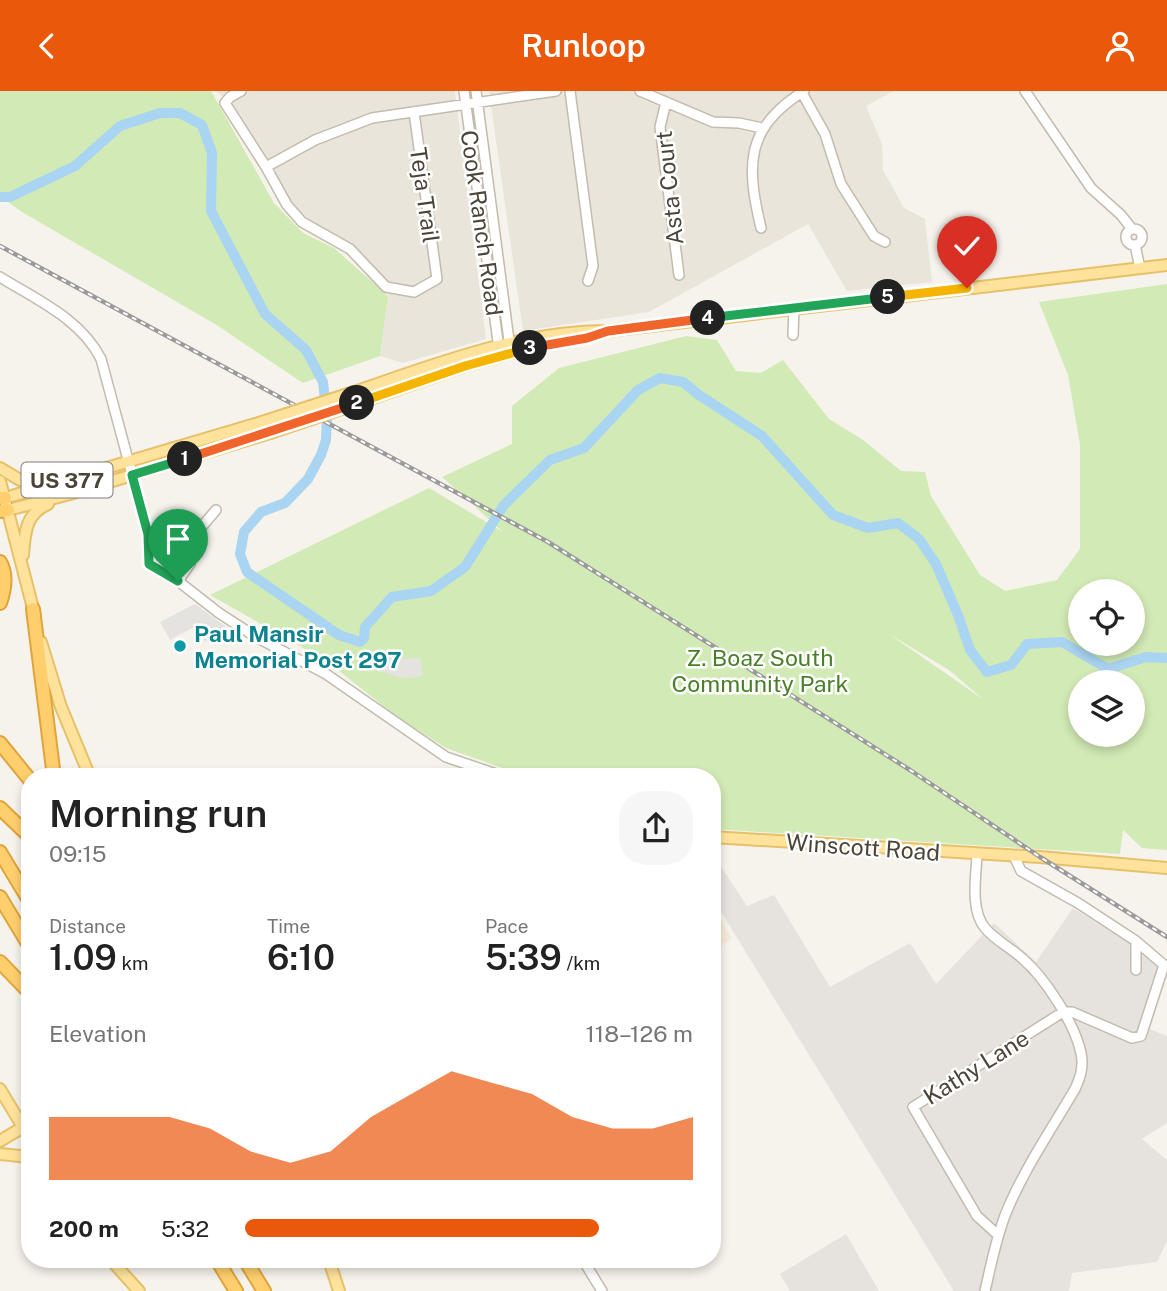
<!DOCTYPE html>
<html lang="en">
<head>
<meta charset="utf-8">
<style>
  body { margin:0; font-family:"Public Sans",sans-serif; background:#f6f6f6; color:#222; height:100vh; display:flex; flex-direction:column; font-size:26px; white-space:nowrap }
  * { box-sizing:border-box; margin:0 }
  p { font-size:23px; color:#767676 }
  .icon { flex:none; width:38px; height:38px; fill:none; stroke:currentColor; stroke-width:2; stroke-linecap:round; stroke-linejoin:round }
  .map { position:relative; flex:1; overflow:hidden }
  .panel { position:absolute; left:21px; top:677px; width:700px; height:500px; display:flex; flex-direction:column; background:#fff; border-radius:28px; box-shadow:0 4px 10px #0003 }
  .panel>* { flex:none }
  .fabs { position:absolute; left:1068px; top:488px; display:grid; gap:14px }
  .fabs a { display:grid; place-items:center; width:77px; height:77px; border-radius:50%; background:#fff; box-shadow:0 4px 10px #0003; font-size:35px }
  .pin { position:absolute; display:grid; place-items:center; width:60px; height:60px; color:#fff; margin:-72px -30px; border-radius:50% 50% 50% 0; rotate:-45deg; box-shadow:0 0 7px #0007 }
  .pin .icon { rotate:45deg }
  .km { position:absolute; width:35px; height:35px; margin:-18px; border-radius:50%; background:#222; color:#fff; font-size:19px; line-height:35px; text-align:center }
  .round { display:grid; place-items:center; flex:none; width:74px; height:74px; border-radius:28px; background:#f6f6f6 }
  .head { display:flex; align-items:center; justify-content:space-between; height:119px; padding:0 28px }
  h1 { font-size:38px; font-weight:600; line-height:52px }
  .figures { display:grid; grid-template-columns:repeat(3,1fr); gap:10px; height:119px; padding:7px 28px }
  .figures div { display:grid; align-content:center }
  .figures b { font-size:35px; font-weight:600 }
  .figures small { font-size:19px; font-weight:400 }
  .figures p { font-size:19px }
  .chart { height:196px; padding:14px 28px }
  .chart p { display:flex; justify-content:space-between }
  .chart svg { width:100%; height:126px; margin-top:7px; fill:#ea580c; opacity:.7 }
  ul { padding:0 28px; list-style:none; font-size:23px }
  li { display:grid; grid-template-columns:112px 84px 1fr; align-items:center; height:52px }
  li i { height:18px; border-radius:9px; background:#ea580c }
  header { display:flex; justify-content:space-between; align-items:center; height:91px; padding:0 28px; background:#ea580c; color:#fff; font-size:32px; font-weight:600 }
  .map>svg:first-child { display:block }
  .residential { fill:#eae5da }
  .commercial { fill:#f7ead8 }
  .industrial { fill:#e6e2dd }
  .green { fill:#d2eab5; fill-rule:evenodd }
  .parking { fill:#e5e3e0 }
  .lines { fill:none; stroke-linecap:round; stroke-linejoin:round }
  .river { stroke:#a9d4f2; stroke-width:10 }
  .minor-casing { stroke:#c2bbae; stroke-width:12 }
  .major-casing { stroke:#e6c16a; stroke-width:14 }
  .highway-casing { stroke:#e0a43c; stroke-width:16 }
  .minor { stroke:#fff; stroke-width:9 }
  .major { stroke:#ffe39c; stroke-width:10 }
  .highway { stroke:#ffcf6e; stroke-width:12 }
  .rail-casing { stroke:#9a9a9a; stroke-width:4.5 }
  .rail { stroke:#fff; stroke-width:2; stroke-dasharray:5; stroke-linecap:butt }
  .major-bridge-casing { stroke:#e6c16a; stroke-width:14; stroke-linecap:butt }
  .major-bridge { stroke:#ffe39c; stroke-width:10 }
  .split-1-casing { stroke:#fff; stroke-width:14 }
  .split-2-casing { stroke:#fff; stroke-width:14 }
  .split-3-casing { stroke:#fff; stroke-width:14 }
  .split-4-casing { stroke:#fff; stroke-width:14 }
  .split-5-casing { stroke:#fff; stroke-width:14 }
  .split-6-casing { stroke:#fff; stroke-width:14 }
  .split-1 { stroke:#22a559; stroke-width:9 }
  .split-2 { stroke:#f0652b; stroke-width:9 }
  .split-3 { stroke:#f5b400; stroke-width:9 }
  .split-4 { stroke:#f0652b; stroke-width:9 }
  .split-5 { stroke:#22a559; stroke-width:9 }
  .split-6 { stroke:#f5b400; stroke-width:9 }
  .culture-dot { fill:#0f9aa8; stroke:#fff; stroke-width:2.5 }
  .labels { text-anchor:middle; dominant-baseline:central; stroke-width:5; stroke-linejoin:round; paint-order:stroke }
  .shield { fill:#fff; stroke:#817c74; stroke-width:2 }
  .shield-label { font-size:21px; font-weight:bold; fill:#4b4439 }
  .street-label { font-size:23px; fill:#4b4439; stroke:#fff }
  .culture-label { font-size:23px; font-weight:bold; fill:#0d838f; stroke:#fff; text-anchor:start }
  .park-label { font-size:23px; fill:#4a7f2a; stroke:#fff }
</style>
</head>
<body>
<header><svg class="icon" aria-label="back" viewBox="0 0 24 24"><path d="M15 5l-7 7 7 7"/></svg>Runloop<svg class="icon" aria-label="person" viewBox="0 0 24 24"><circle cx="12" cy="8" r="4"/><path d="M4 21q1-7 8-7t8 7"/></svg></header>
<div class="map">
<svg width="1167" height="1200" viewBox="0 0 1167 1200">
  <rect width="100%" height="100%" fill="#f6f3ec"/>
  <path class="residential" d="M216,0H455L486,248L403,272L380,265L388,205L386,188L354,155L309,130L289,109L231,13Z
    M489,0H894L866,15L882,53L883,79L904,117L925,128L932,191L847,200L808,133L649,221L523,240Z"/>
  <path class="commercial" d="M712,814L732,848L712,861Z"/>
  <path class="industrial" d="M712,762L747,815L774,804L830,896L910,852L936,893L994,832L1036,871L1073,817L1132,854L1167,880L1150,938L1167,945V1032L1142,1048L1167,1069V1150L1157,1171L1072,1182L1069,1200H954L712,806Z
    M846,1143L879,1200H790L780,1183Z"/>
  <path class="green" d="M0,0H211L274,112L303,142L334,157L388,205L380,265L303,292L215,233L22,121L0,105Z
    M1167,193V759L1142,757L1123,739L1120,763L712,738V686H528L446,657L396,625L328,571L210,504L429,397L503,441L442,386L512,353V315L559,277L686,245L717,249L736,280L761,282L783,269L829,328L863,349L901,380L925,381L931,405L980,484L1005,500L1057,489L1080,458V354L1068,284L1039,211ZM1080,500H1132V553H1080ZM889,543L949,579L984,609ZM1080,592H1132V644H1080Z"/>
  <path class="parking" d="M195,513L229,538L205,551L196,535L170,549L160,531Z
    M381,564L398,568L420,567L423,584L414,587L399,586L377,580Z"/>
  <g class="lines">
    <path class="river" d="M0,106H10L75,75L120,35L160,22H180L202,34L212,62L211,120L265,223L306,259L323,291L327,327L326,349L321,364L308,388L285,412L261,421L244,441L240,463L247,481L339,544L360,551L364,547L365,536L392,506L431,500L465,476L504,414L550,369L584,357L638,299L660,287L683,291L699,304L762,345L833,424L868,437L898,432L919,448L936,473L958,524L970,559L987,581L1011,574L1027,553L1062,551L1108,578L1146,566L1167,567"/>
    <g class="minor-casing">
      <path id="minor" d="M241,0L230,6L225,12L266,76L287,114L302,131L350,158L386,196L414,201L437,188L414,21
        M464,0L499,258
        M476,0L510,257
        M570,0L593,175L588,190
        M640,0L713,31L739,32L762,37
        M801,0L825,43L841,93L874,145L885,151
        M1025,0L1091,97L1121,124L1132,138
        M666,11L660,36L679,184
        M266,76L315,49L372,27L556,0
        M761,137C746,74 745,37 804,0
        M1126 146a8 8 0 1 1 16 0a8 8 0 1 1-16 0Z
        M1135,154L1140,177
        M0,186C37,209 81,228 101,268L148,443L149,473L178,490L219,522L256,546L326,583L446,666L505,686
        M793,244L794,217
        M178,490L190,473L192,447L216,419
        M977,764C976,786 970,819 985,837C995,849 1011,857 1023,868C1045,887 1075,933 1081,962C1084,976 1080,987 1075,998C1051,1039 1024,1078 1006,1122C996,1147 991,1174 985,1200
        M1014,765L1021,780L1078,812L1136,850V879
        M998,1144L977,1125L913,1016L1063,921H1072L1132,947L1141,945L1164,874L1136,850
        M583,1169L602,1200"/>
    </g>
    <g class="major-casing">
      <path id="major" d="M354,301C436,273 520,240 608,240L1167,174
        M359,312L465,275L526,258L598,243
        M0,377L20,389L44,392
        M0,390L35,525
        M5,407L262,331
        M8,419L70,403L270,342
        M23,464C25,442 25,423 48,413
        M41,551L61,616L90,686
        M712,746L1040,766L1167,777
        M0,998L30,1048
        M0,1050L30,1032
        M0,1063L20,1065L30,1068
        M111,1169L139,1200
        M329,1169L339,1200"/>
    </g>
    <g class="highway-casing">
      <path id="highway" d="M0,407H5
        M0,420L8,419
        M0,471C7,483 5,498 0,512
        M33,518L54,686
        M0,652L30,689
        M0,717L30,746
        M0,761L30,811
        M0,806L30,856
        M0,871L30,902
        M217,1169L236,1200
        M245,1169L264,1200"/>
    </g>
    <use href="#minor" class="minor"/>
    <use href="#major" class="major"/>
    <use href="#highway" class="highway"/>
    <g class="rail-casing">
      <path id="rail" d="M0,155L548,451L910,679L1040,766L1167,846"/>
    </g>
    <use href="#rail" class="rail"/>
    <g class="major-bridge-casing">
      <path id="major-bridge" d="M262,331L354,301
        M270,342L359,312"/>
    </g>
    <use href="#major-bridge" class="major-bridge"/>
  </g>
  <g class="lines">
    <g class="split-1-casing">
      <path id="split-1" d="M178,490L149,473L148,443L132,384L185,368"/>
    </g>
    <g class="split-2-casing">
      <path id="split-2" d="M185,368L357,312"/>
    </g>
    <g class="split-3-casing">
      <path id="split-3" d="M357,312L465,275L530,257"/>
    </g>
    <g class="split-4-casing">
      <path id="split-4" d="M530,257L587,247L608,240L708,227"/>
    </g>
    <g class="split-5-casing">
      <path id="split-5" d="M708,227L888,206"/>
    </g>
    <g class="split-6-casing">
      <path id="split-6" d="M888,206L967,197"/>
    </g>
    <use href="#split-1" class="split-1"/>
    <use href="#split-2" class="split-2"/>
    <use href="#split-3" class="split-3"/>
    <use href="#split-4" class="split-4"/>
    <use href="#split-5" class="split-5"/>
    <use href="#split-6" class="split-6"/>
  </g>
  <circle class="culture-dot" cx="180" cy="555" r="7"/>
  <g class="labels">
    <rect class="shield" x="21.5" y="371.5" width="91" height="35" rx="5"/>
    <g class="shield-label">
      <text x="67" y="389">US 377</text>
    </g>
    <g class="street-label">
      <text transform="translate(669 97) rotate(-96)">Asta Court</text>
      <text transform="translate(425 104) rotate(82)">Teja Trail</text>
      <text transform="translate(482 132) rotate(82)">Cook Ranch Road</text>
      <text transform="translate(863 756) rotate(4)">Winscott Road</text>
      <text transform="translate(976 976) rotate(-32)">Kathy Lane</text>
    </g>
    <g class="culture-label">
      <text x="194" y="542">Paul Mansir<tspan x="194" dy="26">Memorial Post 297</tspan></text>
    </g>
    <g class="park-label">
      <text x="760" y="566">Z. Boaz South<tspan x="760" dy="26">Community Park</tspan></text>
    </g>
  </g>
</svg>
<div class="fabs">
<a><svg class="icon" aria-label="locate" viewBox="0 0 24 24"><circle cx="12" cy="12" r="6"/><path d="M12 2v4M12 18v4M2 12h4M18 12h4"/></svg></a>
<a><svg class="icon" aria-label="layers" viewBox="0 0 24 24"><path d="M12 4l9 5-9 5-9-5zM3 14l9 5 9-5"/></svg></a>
</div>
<div class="pin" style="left:178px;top:490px;background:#1e9e55"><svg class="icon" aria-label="arrive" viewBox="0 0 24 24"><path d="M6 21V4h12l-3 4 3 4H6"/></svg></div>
<div class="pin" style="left:967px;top:197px;background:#d93025"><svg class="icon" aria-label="check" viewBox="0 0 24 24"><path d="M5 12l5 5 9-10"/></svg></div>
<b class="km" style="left:185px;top:368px">1</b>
<b class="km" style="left:357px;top:312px">2</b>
<b class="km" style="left:530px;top:257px">3</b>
<b class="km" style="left:708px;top:227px">4</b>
<b class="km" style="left:888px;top:206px">5</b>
<section class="panel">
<div class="head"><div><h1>Morning run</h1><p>09:15</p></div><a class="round"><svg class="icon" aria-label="share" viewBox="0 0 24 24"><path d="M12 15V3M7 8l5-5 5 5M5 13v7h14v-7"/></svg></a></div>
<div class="figures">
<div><p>Distance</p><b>1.09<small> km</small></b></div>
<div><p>Time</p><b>6:10</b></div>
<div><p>Pace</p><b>5:39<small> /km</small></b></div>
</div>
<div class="chart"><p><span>Elevation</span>118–126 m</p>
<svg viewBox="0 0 160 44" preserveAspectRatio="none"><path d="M0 44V22L10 22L20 22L30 22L40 26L50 34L60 38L70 34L80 22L90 14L100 6L110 10L120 14L130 22L140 26L150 26L160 22V44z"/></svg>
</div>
<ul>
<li><b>200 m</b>5:32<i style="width:79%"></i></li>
</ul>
</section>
</div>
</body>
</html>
